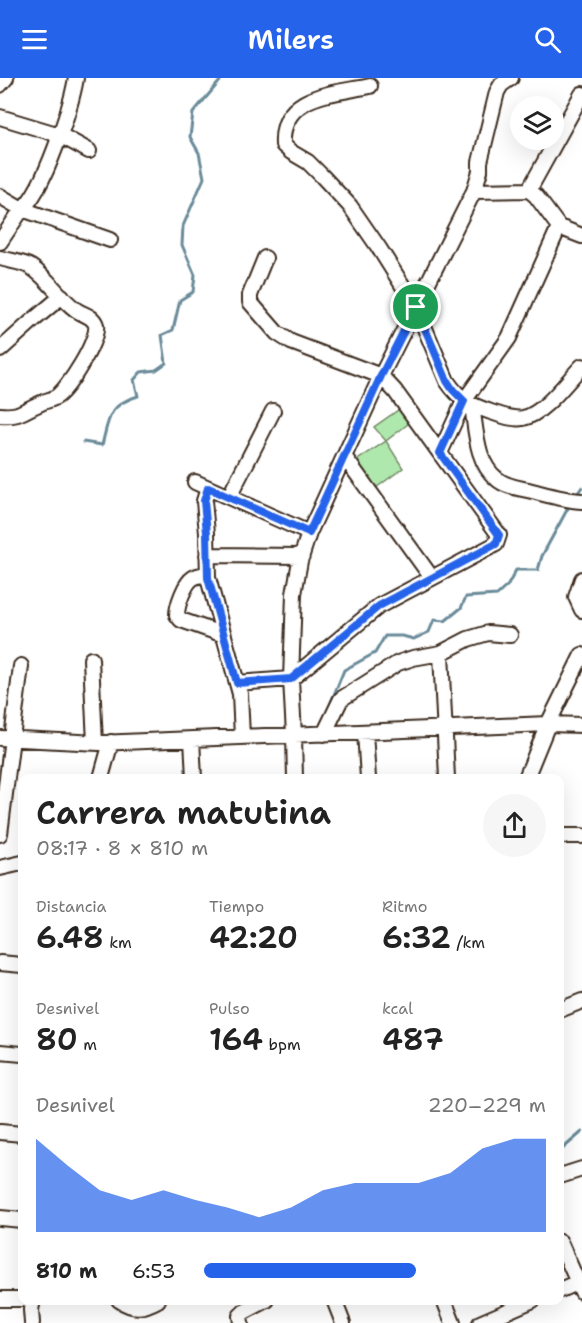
<!DOCTYPE html>
<html lang="es">
<head>
<meta charset="utf-8">
<style>
  body { margin:0; font-family:"Shantell Sans",sans-serif; background:#f6f6f6; color:#222; height:100vh; display:flex; flex-direction:column; font-size:22px; white-space:nowrap }
  * { box-sizing:border-box; margin:0 }
  p { font-size:20px; color:#767676 }
  .icon { flex:none; width:33px; height:33px; fill:none; stroke:currentColor; stroke-width:2; stroke-linecap:round; stroke-linejoin:round }
  .map { position:relative; flex:1; overflow:hidden }
  .details { position:absolute; left:18px; top:696px; width:546px; height:531px; display:flex; flex-direction:column; background:#fff; border-radius:12px; box-shadow:0 6px 24px #0002 }
  .details>* { flex:none }
  .buttons { position:absolute; left:510px; top:18px; display:grid; gap:12px }
  .buttons a { display:grid; place-items:center; width:54px; height:54px; border-radius:50%; background:#fff; box-shadow:0 6px 24px #0002; font-size:30px }
  .pin { position:absolute; display:grid; place-items:center; width:51px; height:51px; color:#fff; margin:-26px; border:3px solid #fff; border-radius:50%; box-shadow:0 2px 6px #0007 }
  .round { display:grid; place-items:center; flex:none; width:63px; height:63px; border-radius:32px; background:#f6f6f6 }
  .summary { display:flex; align-items:center; justify-content:space-between; height:102px; padding:0 18px }
  h1 { font-size:33px; font-weight:600; line-height:45px }
  .figures { display:grid; grid-template-columns:repeat(3,1fr); gap:9px; height:102px; padding:6px 18px }
  .figures div { display:grid; align-content:center }
  .figures b { font-size:30px; font-weight:600 }
  .figures small { font-size:16px; font-weight:400 }
  .figures p { font-size:16px }
  .chart { height:168px; padding:12px 18px }
  .chart p { display:flex; justify-content:space-between }
  .chart svg { width:100%; height:108px; margin-top:6px; fill:#2563eb; opacity:.7 }
  ul { padding:0 18px; list-style:none; font-size:20px }
  li { display:grid; grid-template-columns:96px 72px 1fr; align-items:center; height:45px }
  li i { height:15px; border-radius:8px; background:#2563eb }
  header { display:flex; justify-content:space-between; align-items:center; height:78px; padding:0 18px; background:#2563eb; color:#fff; font-size:27px; font-weight:600 }
  .map>svg:first-child { display:block }
  .green { fill:#afe8ad; stroke:#758966; stroke-width:1.5 }
  .lines { fill:none; stroke-linecap:round; stroke-linejoin:round }
  .stream { stroke:#6a8b99; stroke-width:3 }
  .minor-casing { stroke:#3b2a1e; stroke-width:18 }
  .minor { stroke:#fff; stroke-width:14 }
  .route-casing { stroke:#fff; stroke-width:12 }
  .route { stroke:#2563eb; stroke-width:8 }
</style>
</head>
<body>
<header><svg class="icon" aria-label="menu" viewBox="0 0 24 24"><path d="M4 6h16M4 12h16M4 18h16"/></svg>Milers<svg class="icon" aria-label="search" viewBox="0 0 24 24"><circle cx="10" cy="10" r="6"/><path d="M15 15l6 6"/></svg></header>
<div class="map">
<svg width="582" height="1245" viewBox="0 0 582 1245">
  <rect width="100%" height="100%" fill="#fff"/>
  <filter id="ink" filterUnits="userSpaceOnUse"><feTurbulence type="fractalNoise" baseFrequency=".0167" numOctaves="2"/><feDisplacementMap in="SourceGraphic" scale="12" xChannelSelector="R" yChannelSelector="G"/><feConvolveMatrix kernelMatrix="1 2 1 2 8 2 1 2 1" color-interpolation-filters="sRGB"/></filter>
  <g filter="url(#ink)">
    <path class="green" d="M401,330L412,343L386,363L403,390L373,412L353,385L386,363L374,349Z"/>
    <g class="lines">
      <path class="stream" d="M83,364L102,367C109,340 108,327 138,318L134,302L141,294L156,292L166,285L162,257L173,252L180,222L193,214L195,197L182,167L183,148L204,100L199,75L190,59L193,35L220,3L221,0
        M577,416L582,409
        M325,639L344,592L375,575L385,558H402L414,561L429,554L434,542L445,543L461,530L466,519L497,517L508,507L516,492H538L542,478L568,430
        M560,1073L582,1054"/>
      <g class="minor-casing">
        <path id="minor" d="M76,0C71,29 44,113 22,131L110,162
          M0,7L6,0
          M370,8C333,16 280,16 283,67L291,74L308,84L322,98L350,128L379,170L416,229L447,303C460,322 470,327 491,334C501,337 513,342 523,340C543,337 568,302 582,288
          M0,39L60,57L89,73
          M529,112L582,16
          M474,113L529,112L536,118L559,149L582,158
          M0,118L22,131L0,164
          M0,180C10,183 23,184 31,189C48,200 59,219 75,231C82,237 93,237 96,247C99,262 68,311 56,319C51,322 44,323 39,326C22,333 20,339 0,337
          M0,272L30,245L62,218
          M472,328C476,351 476,385 497,401C506,409 520,410 532,413C548,417 565,422 582,423
          M440,375L464,323L509,260L559,149
          M344,378L432,500
          M195,404L309,455
          M208,410L204,423L207,455L208,500L240,616L242,659
          M229,419L273,333
          M207,477L302,478
          M208,496C202,497 198,497 193,500C185,505 177,527 177,537L181,542L224,557
          M582,501L576,519L582,532
          M441,575L447,700
          M91,581L95,665
          M237,605L291,601L379,528L496,466L499,457L395,313L381,298L291,264L277,255L250,224V217L265,180
          M365,654L368,700
          M324,656L341,621L398,585L413,580L441,575L468,561L488,555L510,557
          M0,660L99,665L548,646L582,647
          M192,661L194,700
          M101,700L111,664
          M295,700L294,657L291,601L294,516L300,483L309,455L381,298L474,113L480,93V84L497,14L501,7L511,0
          M526,700L548,646L582,577
          M0,756L21,588
          M560,758H582
          M0,790L22,785
          M0,885L22,887
          M560,932L582,923
          M0,974L22,976
          M0,1054L22,1056
          M560,1098L582,1091
          M0,1140L22,1142
          M560,1164L582,1214
          M560,1212L578,1204
          M0,1221H22
          M119,1222C134,1232 143,1230 158,1222
          M334,1222L343,1245
          M444,1222L453,1245
          M32,1245L31,1232L33,1222
          M241,1245L240,1238L244,1234L267,1222
          M480,1245L533,1222"/>
      </g>
      <use href="#minor" class="minor"/>
    </g>
  </g>
  <g class="lines" filter="url(#ink)">
    <g class="route-casing">
      <path id="route" d="M416,229L447,303L453,312L464,323L440,375L499,457L496,466L379,528L291,601L237,605L208,500L207,455L204,423L208,410L309,455L381,298Z"/>
    </g>
    <use href="#route" class="route"/>
  </g>
</svg>
<div class="buttons">
<a><svg class="icon" aria-label="layers" viewBox="0 0 24 24"><path d="M12 4l9 5-9 5-9-5zM3 14l9 5 9-5"/></svg></a>
</div>
<div class="pin" style="left:416px;top:229px;background:#1e9e55"><svg class="icon" aria-label="arrive" viewBox="0 0 24 24"><path d="M6 21V4h12l-3 4 3 4H6"/></svg></div>
<section class="details">
<div class="summary"><div><h1>Carrera matutina</h1><p>08:17 · 8 × 810 m</p></div><a class="round"><svg class="icon" aria-label="share" viewBox="0 0 24 24"><path d="M12 15V3M7 8l5-5 5 5M5 13v7h14v-7"/></svg></a></div>
<div class="figures">
<div><p>Distancia</p><b>6.48<small> km</small></b></div>
<div><p>Tiempo</p><b>42:20</b></div>
<div><p>Ritmo</p><b>6:32<small> /km</small></b></div>
</div>
<div class="figures">
<div><p>Desnivel</p><b>80<small> m</small></b></div>
<div><p>Pulso</p><b>164<small> bpm</small></b></div>
<div><p>kcal</p><b>487</b></div>
</div>
<div class="chart"><p><span>Desnivel</span>220–229 m</p>
<svg viewBox="0 0 160 44" preserveAspectRatio="none"><path d="M0 44V6L10 17L20 27L30 31L40 27L50 31L60 34L70 38L80 34L90 27L100 24L110 24L120 24L130 20L140 10L150 6L160 6V44z"/></svg>
</div>
<ul>
<li><b>810 m</b>6:53<i style="width:62%"></i></li>
</ul>
</section>
</div>
</body>
</html>
